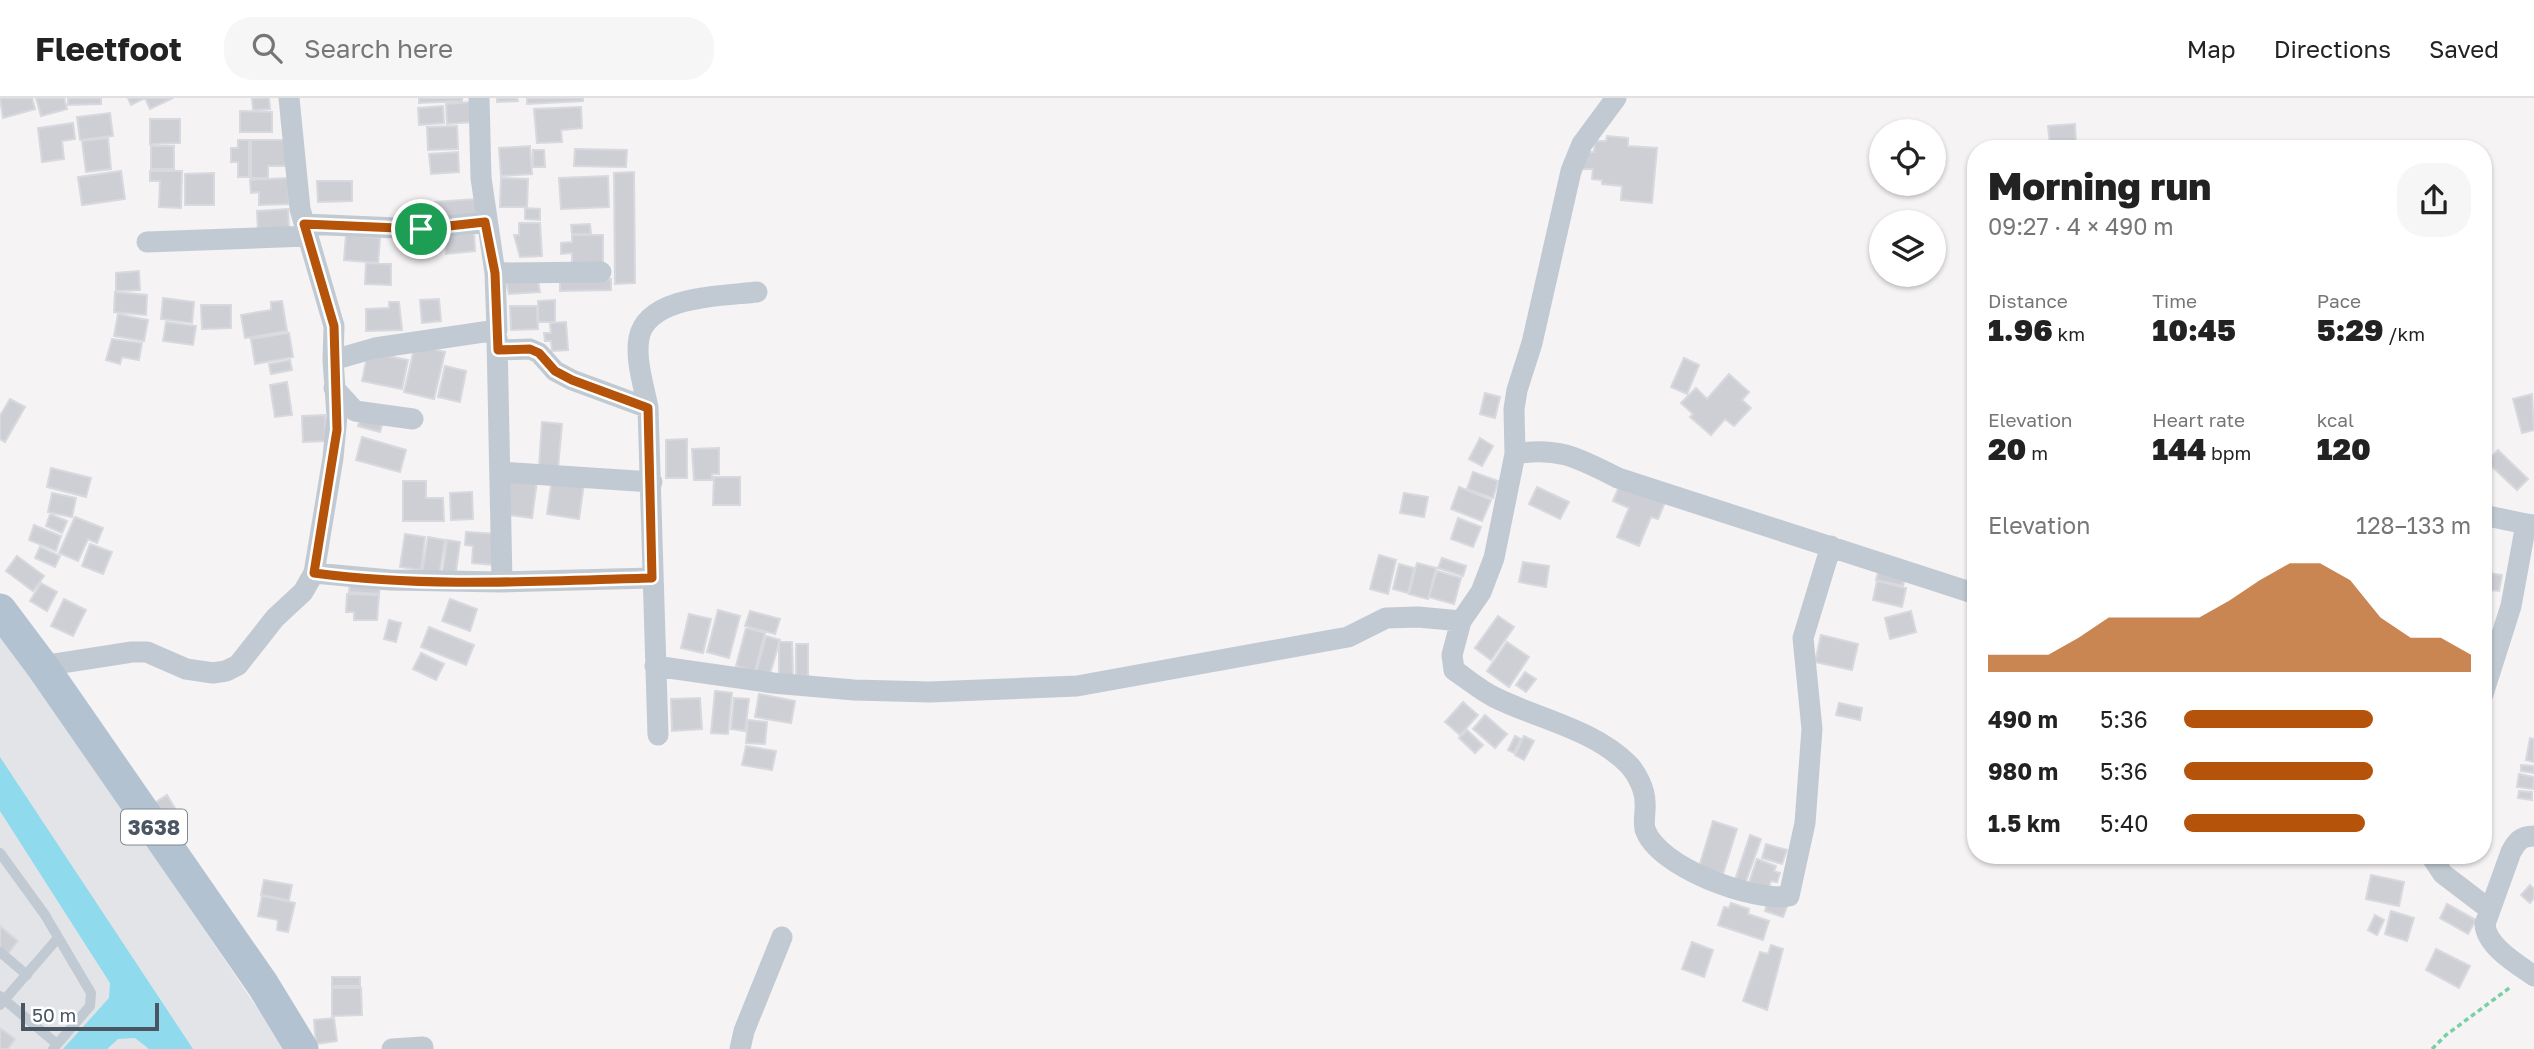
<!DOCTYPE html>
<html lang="en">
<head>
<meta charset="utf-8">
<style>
  body { margin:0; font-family:"Golos Text",sans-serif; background:#f6f6f6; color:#222; height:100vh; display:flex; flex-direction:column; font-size:26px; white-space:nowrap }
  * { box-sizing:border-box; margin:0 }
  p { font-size:23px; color:#767676 }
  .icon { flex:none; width:38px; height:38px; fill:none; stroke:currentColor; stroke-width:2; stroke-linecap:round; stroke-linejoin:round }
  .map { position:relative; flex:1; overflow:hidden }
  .sheet { position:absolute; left:1967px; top:42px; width:525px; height:724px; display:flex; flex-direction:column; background:#fff; border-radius:28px; box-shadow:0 2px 5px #0004 }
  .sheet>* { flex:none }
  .tools { position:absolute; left:1869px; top:21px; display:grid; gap:14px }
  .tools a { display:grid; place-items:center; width:77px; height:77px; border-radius:50%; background:#fff; box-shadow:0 2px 5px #0004; font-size:35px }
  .scale { position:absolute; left:21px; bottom:18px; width:138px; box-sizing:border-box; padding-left:7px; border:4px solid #4a5661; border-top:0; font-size:19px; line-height:24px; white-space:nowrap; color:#4a5661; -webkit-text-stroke:5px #fff; paint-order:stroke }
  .pin { position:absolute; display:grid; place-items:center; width:60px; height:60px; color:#fff; margin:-30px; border:4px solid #fff; border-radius:50%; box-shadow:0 2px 7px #0007 }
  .round { display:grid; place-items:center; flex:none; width:74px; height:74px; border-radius:28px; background:#f6f6f6 }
  .summary { display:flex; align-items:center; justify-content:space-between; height:119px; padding:0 21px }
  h1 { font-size:38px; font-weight:800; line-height:52px }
  .figures { display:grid; grid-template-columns:repeat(3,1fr); gap:10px; height:119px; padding:7px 21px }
  .figures div { display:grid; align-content:center }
  .figures b { font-size:30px; font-weight:800 }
  .figures small { font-size:19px; font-weight:400 }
  .figures p { font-size:19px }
  .chart { height:196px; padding:14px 21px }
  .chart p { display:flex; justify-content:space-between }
  .chart svg { width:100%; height:126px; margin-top:7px; fill:#b45309; opacity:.7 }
  ul { padding:0 21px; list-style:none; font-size:23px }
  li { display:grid; grid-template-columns:112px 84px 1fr; align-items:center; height:52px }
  li i { height:18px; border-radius:9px; background:#b45309 }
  header { display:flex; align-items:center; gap:42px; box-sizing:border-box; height:98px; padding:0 35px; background:#fff; border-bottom:2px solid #e0e0e0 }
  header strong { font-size:33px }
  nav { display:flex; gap:38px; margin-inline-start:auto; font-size:24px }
  .search { width:490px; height:63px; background:#f6f6f6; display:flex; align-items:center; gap:18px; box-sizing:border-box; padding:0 24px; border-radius:28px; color:#767676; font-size:26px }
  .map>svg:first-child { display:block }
  .airport { fill:#e2e4e7 }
  .water { fill:#90daee }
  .building { fill:#cdcfd5; stroke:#d7d9de; stroke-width:2 }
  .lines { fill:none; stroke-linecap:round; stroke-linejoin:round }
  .path { stroke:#7ad0a6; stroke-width:3.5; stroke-dasharray:5 3.5; stroke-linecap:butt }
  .service { stroke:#c1cad2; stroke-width:10 }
  .minor { stroke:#c1cad2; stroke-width:21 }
  .primary { stroke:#b3c2d1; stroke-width:33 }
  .route-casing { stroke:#fff; stroke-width:14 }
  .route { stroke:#b45309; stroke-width:9 }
  .labels { text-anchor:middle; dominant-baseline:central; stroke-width:6; stroke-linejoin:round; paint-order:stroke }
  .shield { fill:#fff; stroke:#808990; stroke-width:2 }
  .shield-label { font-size:21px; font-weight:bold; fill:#4a5661 }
</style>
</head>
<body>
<header>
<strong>Fleetfoot</strong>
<div class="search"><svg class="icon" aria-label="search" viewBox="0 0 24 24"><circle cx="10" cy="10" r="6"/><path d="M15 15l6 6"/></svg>Search here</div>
<nav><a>Map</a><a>Directions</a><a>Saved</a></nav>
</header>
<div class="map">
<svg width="2534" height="951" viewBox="0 0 2534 951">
  <rect width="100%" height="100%" fill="#f5f3f3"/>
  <path class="airport" d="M0,534L7,541L285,951H0Z"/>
  <path class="water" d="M0,659L193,951H149L135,940L118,941L107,951H63L109,900L110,885L0,713Z"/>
  <path class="building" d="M0,0H32L35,11L3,20Z
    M36,0H64L67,11L41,18Z
    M68,0H101V6L68,7Z
    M128,0H173L150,11L145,0L131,7Z
    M252,0H269L270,11L253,12Z
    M419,0H462V3L419,5Z
    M497,0H517L518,3L497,4Z
    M527,0H583V3L527,6Z
    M471,4L472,24L447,26L446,6Z
    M443,8L444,25L419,27L418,10Z
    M581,9L582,30L561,32L562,44L537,45L534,11Z
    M240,13L272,14V34H240Z
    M110,15L113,38L80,42L77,19Z
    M150,21H180V45L150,46Z
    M73,25L75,41L62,43L64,61L42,64L38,30Z
    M2075,26L2076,47L2050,49L2048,28Z
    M457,28L458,51L428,52L427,29Z
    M1607,38L1628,40V48L1657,50L1652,105L1621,102L1622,88L1602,86V82L1592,81L1593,71H1583L1584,54H1594L1595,43H1606Z
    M108,40L111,71L86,74L82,43Z
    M238,42H249V79H238V64H231V50H238Z
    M251,42H288V68H268V80H251Z
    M151,48H174V71H151Z
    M530,48L532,76L501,78L499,50Z
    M575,51L627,52L626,69L574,68Z
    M533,52H544L545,69H533Z
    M458,54L459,74L431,76L429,56Z
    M121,73L125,101L82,107L78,79Z
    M150,73H182L181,110L159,109L160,83H150Z
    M634,74L635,185L615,186L614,75Z
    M214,75V107H185V76Z
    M608,78L609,109L561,111L559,80Z
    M288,80L289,106L259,107V94L251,95L250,82Z
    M501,80L528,81L527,109H500Z
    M317,83H352V103L318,104Z
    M476,101L477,120L437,124L435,104Z
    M525,110L540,111V122L525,121Z
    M288,111L289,131L258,133L257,113Z
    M519,125H540L542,158L520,159L514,137H519Z
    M590,126L591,136H572L571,127Z
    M474,135L475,153L446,156L445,138Z
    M346,137L380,140L378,165L344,162Z
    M572,137H603V166H572V155L561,156V145L572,144Z
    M366,165L391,166V187L365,186Z
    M139,173L140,192L116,193V175Z
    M611,181V192L560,193V182Z
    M538,182L540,194L509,196L506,184Z
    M115,194L147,197L146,217L114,214Z
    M163,200L194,204L192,225L161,221Z
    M439,201L441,223L422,225L420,202Z
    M555,202V224H538V203Z
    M282,203L287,233L245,240L241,217L271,212V204Z
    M389,204H399L402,232L366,233V211L389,210Z
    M201,207H231V230L202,231Z
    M510,208H537L538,231L511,232Z
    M118,216L148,222L144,243L114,238Z
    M166,224L196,228L193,247L163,243Z
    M566,224L568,252L552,253L551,243H545L544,235H551L550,225Z
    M289,235L293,259L255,266L251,241Z
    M112,241L142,245L139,262L122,259L120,266L106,262Z
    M415,247L445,254L434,301L404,294Z
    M368,254L408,262L402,291L362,283Z
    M1684,260L1699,267L1687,296L1671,289Z
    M290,262L292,272L271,276L269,266Z
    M445,268L466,273L460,304L438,299Z
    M1729,276L1749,294L1742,302L1751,310L1734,328L1725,321L1711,337L1690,319L1693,316L1681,305L1696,290L1707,301Z
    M287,284L292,317L275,319L270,287Z
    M1485,295L1500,299L1495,320L1480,316Z
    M2532,296L2534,332L2522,335L2513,301Z
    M10,301L25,309L5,344L0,341V318Z
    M363,314L384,321L380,334L358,328Z
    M325,317L326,343L303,344L302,318Z
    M542,324L562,326L558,370L539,368Z
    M362,339L406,352L400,374L356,362Z
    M1480,340L1493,348L1482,368L1469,361Z
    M687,341V380H666V342Z
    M719,350V376H712V382H694L692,351Z
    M2498,352L2528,381L2517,392L2487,364Z
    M51,370L91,380L86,399L47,389Z
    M1473,374L1498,383L1493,400L1467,391Z
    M507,379L537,383L532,420L503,416Z
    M714,379H740V407H713Z
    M552,381L584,385L579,421L547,416Z
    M403,383H426V400H443L444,423H403Z
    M1621,384L1666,402L1658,421L1651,419L1639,448L1617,439L1629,410L1613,403Z
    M1459,389L1491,402L1482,423L1451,411Z
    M1537,389L1569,404L1560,421L1529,406Z
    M472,394L473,421L451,422L450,395Z
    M52,395L76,400L72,419L48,414Z
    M1404,395L1428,399L1424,419L1400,415Z
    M50,416L67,423L62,435L46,428Z
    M75,419L103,430L97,445L88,441L78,463L59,455Z
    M1458,420L1481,429L1473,449L1451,441Z
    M34,427L61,438L56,453L29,442Z
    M466,434L497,436L494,467L472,465L473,448L465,447Z
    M405,436L425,439L421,472L400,469Z
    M428,439L445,442L439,478L422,475Z
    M447,442L460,444L455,480L442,478Z
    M90,446L112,454L103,476L82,468Z
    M40,449L60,458L55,469L35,460Z
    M1379,457L1396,462L1388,496L1370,491Z
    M17,458L44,478L33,493L6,473Z
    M1442,460L1466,468L1463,478L1438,470Z
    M1523,464L1549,468L1546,489L1519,484Z
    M1417,465L1436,470L1428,501L1409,496Z
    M1399,466L1414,470L1408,495L1393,491Z
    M1880,468L1906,474L1903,488L1876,482Z
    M1437,473L1461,480L1454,506L1429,499Z
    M2483,474L2502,477L2499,493L2483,491Z
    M1877,483L1906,490L1902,509L1873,502Z
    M41,485L57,494L47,513L30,503Z
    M350,487L380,489L379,496L349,494Z
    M347,496L379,497L377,522H354V514H346Z
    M64,501L86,512L73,538L51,528Z
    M450,501L477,511L470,533L442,523Z
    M2483,507L2489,508L2484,528H2483Z
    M718,512L740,518L729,560L707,554Z
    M750,513L780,521L775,536L745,528Z
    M1911,513L1916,534L1890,541L1885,520Z
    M689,516L711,521L703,555L681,550Z
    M1498,518L1514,529L1491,562L1475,550Z
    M389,522L401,525L396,544L384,541Z
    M429,529L474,547L466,567L421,549Z
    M746,530L765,535L755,573L736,568Z
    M1821,537L1858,546L1852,572L1815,564Z
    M766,538L780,542L769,579L756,575Z
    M779,544H792L793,579H779Z
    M1507,544L1529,559L1509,589L1487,573Z
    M796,546H808V577L796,578Z
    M421,555L444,566L436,582L413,571Z
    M1525,574L1536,581L1526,594L1516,587Z
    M715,593L732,595L728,636L711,635Z
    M759,596L795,603L791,625L755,619Z
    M700,600L702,631L672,633L671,601Z
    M734,600L749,601L745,633L731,631Z
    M1463,604L1478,617L1460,637L1445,624Z
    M1839,605L1862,610L1860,622L1836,617Z
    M1485,617L1507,636L1495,650L1473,631Z
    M748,622L767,624L765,646L746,645Z
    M1467,632L1483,647L1475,655L1459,640Z
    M1515,638L1521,641L1514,655L1508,652Z
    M1524,638L1534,643L1524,662L1515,657Z
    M2530,640L2534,641V664L2526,662Z
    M746,648L776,653L772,672L742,667Z
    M2521,667L2534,668V675L2521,673Z
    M2519,676L2534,679L2533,691L2517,689Z
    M2519,693L2532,694V702L2518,700Z
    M167,697L176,712L163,721L153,706Z
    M1713,723L1737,731L1723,776L1699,769Z
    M1750,737L1761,741L1745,786L1735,782Z
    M1766,746L1787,752L1782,766L1762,760Z
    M1757,761L1776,768L1774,773L1780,775L1777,784L1771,783L1768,792L1749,785Z
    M2371,777L2404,784L2399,808L2366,801Z
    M264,782L292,787L289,802L261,797Z
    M2530,787L2534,791V800L2530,805L2521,797Z
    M262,798L295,805L288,834L277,832L278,822L258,818Z
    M1769,800L1788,806L1783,819L1765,813Z
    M1731,805L1749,811L1748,816L1769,823L1763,842L1718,827L1724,809L1729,810Z
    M2447,806L2476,822L2468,836L2440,820Z
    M2391,813L2414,820L2407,843L2385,836Z
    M2375,817L2384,822L2377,837L2368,832Z
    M0,828L18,843L7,857L0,852Z
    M1692,844L1713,852L1704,879L1682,871Z
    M1771,847L1783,851L1767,912L1743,903L1760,854L1768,856Z
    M2436,851L2470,868L2459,890L2426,872Z
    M332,879H360V888H332Z
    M332,890H361L362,917L332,918Z
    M334,920L337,943L316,946L314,922Z
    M0,930L15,941L8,951H0Z"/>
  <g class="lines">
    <path class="path" d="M2432,951L2446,937L2512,888"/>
    <path class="service" d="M0,755L45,817L91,895L90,908L53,951
      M0,854L27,877
      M0,898L57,946
      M0,907L58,840"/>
    <path class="minor" d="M289,0L300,111L334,228L333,262
      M1616,0L1582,46L1571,73L1532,245L1517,292L1514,311L1515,356L1494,460L1481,494L1461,523L1452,557L1454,572C1467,581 1480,592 1494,599C1538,621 1593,631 1628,666C1637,675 1645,692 1645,704C1646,713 1643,723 1645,731C1657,769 1753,804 1789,798L1805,725L1812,631L1803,540L1831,448
      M304,126L421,131L485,124
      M147,144L308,138
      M495,175L601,174
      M497,252L530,251L539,255L555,273L572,282L648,310L658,637
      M334,290L355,313L413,321
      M648,310C644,288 635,262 639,240C647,197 724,198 757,194
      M1515,356C1559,348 1580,361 1618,380L1976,496
      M500,374L652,384
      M2483,417L2526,426
      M314,475L390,482L502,484L497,240
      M502,484L652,480
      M42,568L132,554H147L186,571L213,575L226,573L238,567L275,520L303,494L314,475L333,360L337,318L333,262L375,250L497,232L495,175L481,80L479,0
      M655,568L773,585L854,592L930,594L1077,588L1348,539L1386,520L1418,519L1461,523
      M2483,596L2511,508L2526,426L2534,427
      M2534,738C2521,738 2517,743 2511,754L2485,826C2486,848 2517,866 2534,878
      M2431,758L2443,776L2489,811
      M392,951L423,949
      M740,951L744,933L782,839"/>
    <path class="primary" d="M0,512L42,568L263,887L302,951"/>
  </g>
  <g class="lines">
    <g class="route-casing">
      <path id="route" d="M485,124L495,175L498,252L530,251L539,255L555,273L572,282L648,310L652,480C540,483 426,490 314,475L337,332L334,228L304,126L421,131Z"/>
    </g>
    <use href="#route" class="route"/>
  </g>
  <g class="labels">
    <rect class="shield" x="121" y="711.5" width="66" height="35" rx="5"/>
    <g class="shield-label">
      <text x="154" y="729">3638</text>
    </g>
  </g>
</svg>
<div class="tools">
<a><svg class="icon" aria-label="locate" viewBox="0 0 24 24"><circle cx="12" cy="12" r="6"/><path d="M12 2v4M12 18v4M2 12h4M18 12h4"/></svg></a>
<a><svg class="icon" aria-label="layers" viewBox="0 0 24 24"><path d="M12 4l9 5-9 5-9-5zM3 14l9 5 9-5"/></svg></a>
</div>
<div class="scale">50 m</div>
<div class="pin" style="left:421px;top:131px;background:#1e9e55"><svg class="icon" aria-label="arrive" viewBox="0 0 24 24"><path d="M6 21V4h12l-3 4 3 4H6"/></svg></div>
<section class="sheet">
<div class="summary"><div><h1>Morning run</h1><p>09:27 · 4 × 490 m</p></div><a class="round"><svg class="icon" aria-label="share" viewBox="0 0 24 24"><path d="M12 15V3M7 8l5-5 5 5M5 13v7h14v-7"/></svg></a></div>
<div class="figures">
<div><p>Distance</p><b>1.96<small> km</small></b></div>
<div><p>Time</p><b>10:45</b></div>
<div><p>Pace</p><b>5:29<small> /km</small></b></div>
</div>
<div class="figures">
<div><p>Elevation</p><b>20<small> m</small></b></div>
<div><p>Heart rate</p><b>144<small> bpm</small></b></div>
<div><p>kcal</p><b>120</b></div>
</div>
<div class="chart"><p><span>Elevation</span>128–133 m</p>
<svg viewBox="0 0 160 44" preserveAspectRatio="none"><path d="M0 44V38L10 38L20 38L30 32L40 25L50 25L60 25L70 25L80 19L90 12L100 6L110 6L120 12L130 25L140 32L150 32L160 38V44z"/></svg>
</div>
<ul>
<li><b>490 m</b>5:36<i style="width:66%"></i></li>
<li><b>980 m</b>5:36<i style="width:66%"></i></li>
<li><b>1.5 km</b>5:40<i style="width:63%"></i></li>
</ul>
</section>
</div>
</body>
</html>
